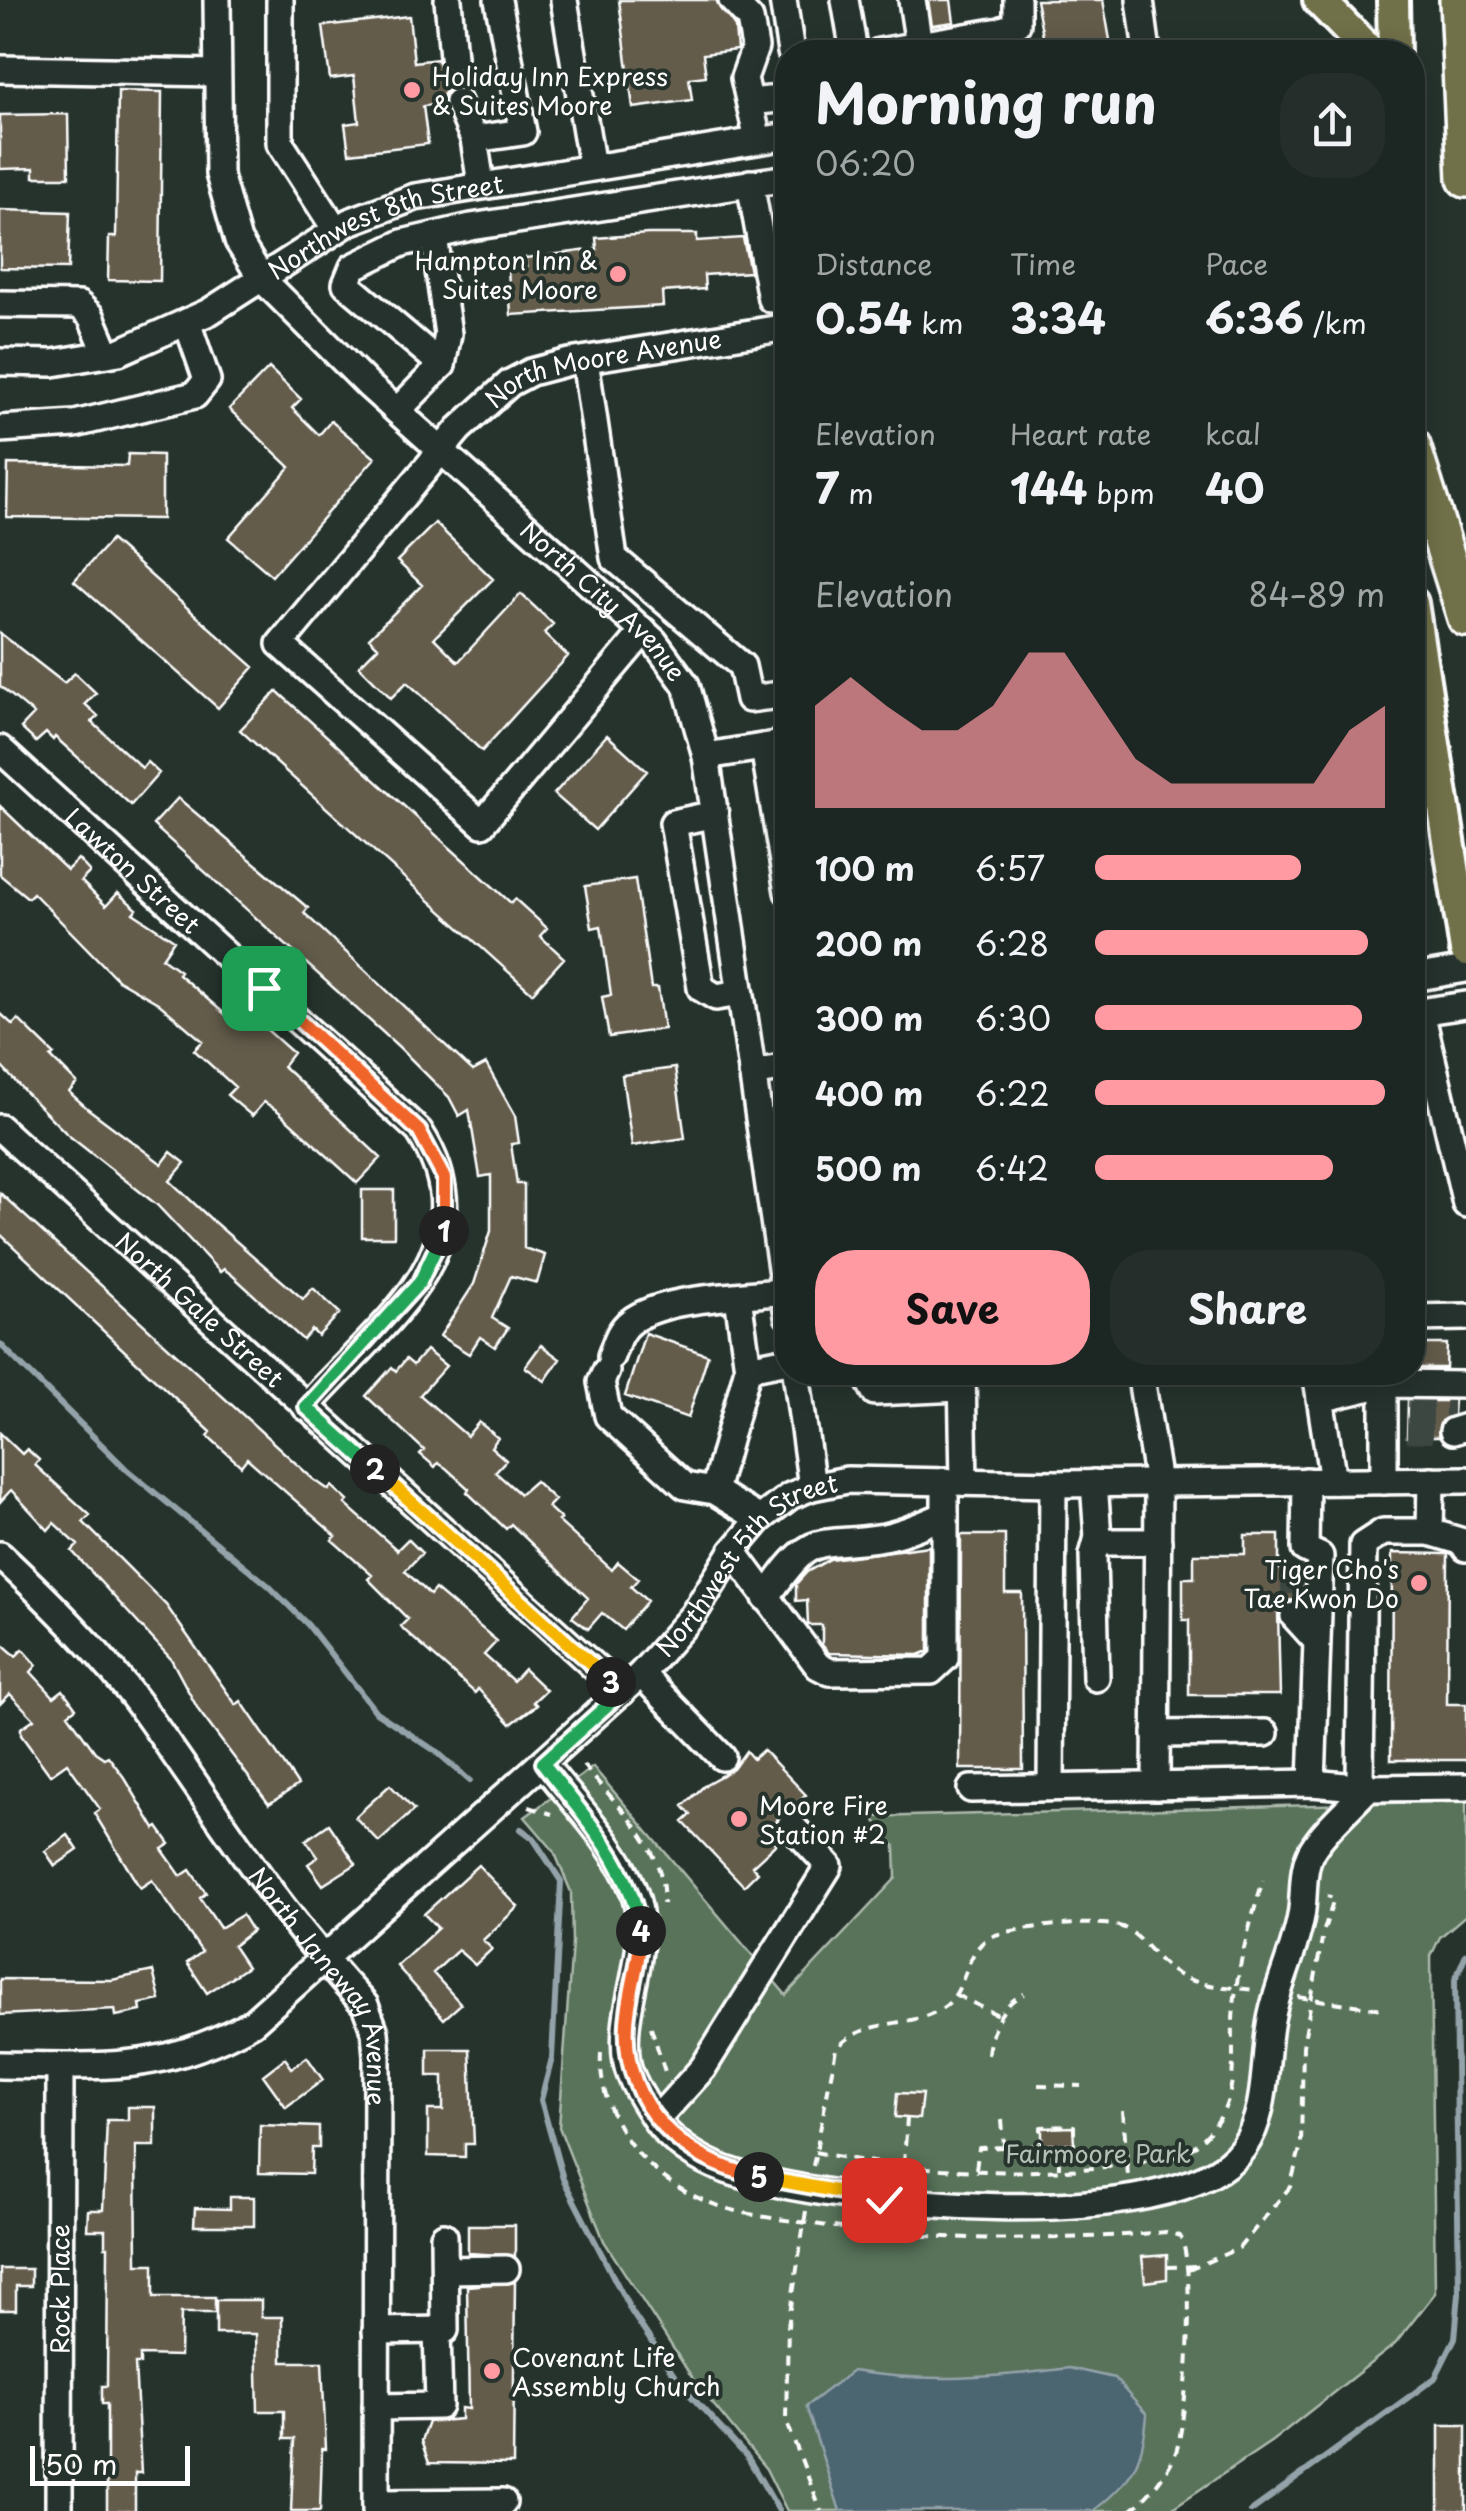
<!DOCTYPE html>
<html lang="en">
<head>
<meta charset="utf-8">
<style>
  body { margin:0; font-family:"Playpen Sans",sans-serif; background:#252e2a; color:#f1f3f6; height:100vh; display:flex; flex-direction:column; font-size:38px; white-space:nowrap }
  * { box-sizing:border-box; margin:0 }
  p { font-size:32px; color:#a0a5a5 }
  .icon { flex:none; width:55px; height:55px; fill:none; stroke:currentColor; stroke-width:2; stroke-linecap:round; stroke-linejoin:round }
  .map { position:relative; flex:1; overflow:hidden }
  .panel { position:absolute; left:775px; top:40px; width:650px; height:1345px; display:flex; flex-direction:column; background:#1c2622; border-radius:40px; box-shadow:0 5px 25px #0003,0 0 0 2px #3a4340 }
  .panel>* { flex:none }
  .scale { position:absolute; left:30px; bottom:25px; width:160px; box-sizing:border-box; padding-left:10px; border:5px solid #fff; border-top:0; font-size:28px; line-height:35px; white-space:nowrap; color:#fff; -webkit-text-stroke:8px #26332d; paint-order:stroke }
  .pin { position:absolute; display:grid; place-items:center; width:85px; height:85px; color:#fff; margin:-42px; border-radius:20px; box-shadow:0 5px 15px #0006 }
  .km { position:absolute; width:50px; height:50px; margin:-25px; border-radius:50%; background:#222; color:#fff; font-size:28px; line-height:50px; text-align:center }
  .round { display:grid; place-items:center; flex:none; width:105px; height:105px; border-radius:40px; background:#252e2a }
  .headline { display:flex; align-items:center; justify-content:space-between; height:170px; padding:0 40px }
  h1 { font-size:55px; font-weight:700; line-height:75px }
  .metrics { display:grid; grid-template-columns:repeat(3,1fr); gap:15px; height:170px; padding:10px 40px }
  .metrics div { display:grid; align-content:center }
  .metrics b { font-size:42px; font-weight:700 }
  .metrics small { font-size:28px; font-weight:400 }
  .metrics p { font-size:28px }
  .chart { height:280px; padding:20px 40px }
  .chart p { display:flex; justify-content:space-between }
  .chart svg { width:100%; height:180px; margin-top:10px; fill:#ff9aa2; opacity:.7 }
  .button { display:flex; gap:20px; margin-top:auto; padding:20px 40px }
  .button a { flex:1; height:115px; border-radius:40px; background:#ff9aa2; color:#111; font-size:40px; font-weight:700; line-height:115px; text-align:center }
  .button a+a { background:#252e2a; color:#f1f3f6 }
  ul { padding:0 40px; list-style:none; font-size:32px }
  li { display:grid; grid-template-columns:160px 120px 1fr; align-items:center; height:75px }
  li i { height:25px; border-radius:12px; background:#ff9aa2 }
  .map>svg:first-child { display:block }
  .green { fill:#58735a; stroke:#acb9ac; stroke-width:2.5 }
  .water { fill:#4c6571; stroke:#94a3aa; stroke-width:2.5 }
  .lines { fill:none; stroke-linecap:round; stroke-linejoin:round }
  .stream { stroke:#94a3aa; stroke-width:6 }
  .building { fill:#645c4c; stroke:#fff; stroke-width:2.5 }
  .minor-tunnel { stroke:#3c4742; stroke-width:25; stroke-dasharray:25 12; stroke-linecap:butt }
  .minor-casing { stroke:#fff; stroke-width:32 }
  .major-casing { stroke:#fff; stroke-width:38 }
  .highway-casing { stroke:#fff; stroke-width:42 }
  .path { stroke:#fff; stroke-width:4; stroke-dasharray:10 8; stroke-linecap:butt }
  .minor { stroke:#26332d; stroke-width:25 }
  .major { stroke:#6f704a; stroke-width:30 }
  .highway { stroke:#6f704a; stroke-width:35 }
  .split-1-casing { stroke:#fff; stroke-width:20 }
  .split-2-casing { stroke:#fff; stroke-width:20 }
  .split-3-casing { stroke:#fff; stroke-width:20 }
  .split-4-casing { stroke:#fff; stroke-width:20 }
  .split-5-casing { stroke:#fff; stroke-width:20 }
  .split-6-casing { stroke:#fff; stroke-width:20 }
  .split-1 { stroke:#f0652b; stroke-width:12 }
  .split-2 { stroke:#22a559; stroke-width:12 }
  .split-3 { stroke:#f5b400; stroke-width:12 }
  .split-4 { stroke:#22a559; stroke-width:12 }
  .split-5 { stroke:#f0652b; stroke-width:12 }
  .split-6 { stroke:#f5b400; stroke-width:12 }
  .poi-dot { fill:#ff9aa2; stroke:#26332d; stroke-width:4 }
  .labels { text-anchor:middle; dominant-baseline:central; stroke-width:8; stroke-linejoin:round; paint-order:stroke }
  .poi-label { font-size:25px; fill:#fff; stroke:#26332d; text-anchor:start }
  .street-label { font-size:25px; fill:#fff; stroke:#26332d }
  .park-label { font-size:25px; fill:#b4c0b5; stroke:#26332d }
</style>
</head>
<body>
<div class="map">
<svg width="1466" height="2511" viewBox="0 0 1466 2511">
  <rect width="100%" height="100%" fill="#26332d"/>
  <filter id="ink" filterUnits="userSpaceOnUse"><feTurbulence type="fractalNoise" baseFrequency=".01" numOctaves="2"/><feDisplacementMap in="SourceGraphic" scale="20" xChannelSelector="R" yChannelSelector="G"/><feConvolveMatrix kernelMatrix="1 2 1 2 8 2 1 2 1" color-interpolation-filters="sRGB"/></filter>
  <g filter="url(#ink)">
    <path class="green" d="M593,1767L786,1995L896,1878L895,1846L872,1817L1466,1801V1915L1440,1937L1431,1956L1435,2293L1395,2344L1272,2441L1168,2511H787L766,2469L695,2382L604,2241L559,2127L572,1943L571,1892L554,1851L525,1817Z"/>
    <path class="water" d="M1069,2368L1114,2378L1147,2415C1143,2463 1132,2481 1093,2511H840L806,2406L852,2371C927,2383 994,2378 1069,2368Z"/>
    <g class="lines">
      <path class="stream" d="M0,1344L126,1469L269,1586L308,1625L376,1712L437,1752L470,1781
        M521,1829L533,1838L561,1881L552,2058L541,2100L563,2179L631,2311L679,2383L748,2458L779,2511
        M1251,2511L1435,2378L1455,2338L1459,2293L1455,1980L1466,1954"/>
    </g>
    <path class="building" d="M619,0H716L735,27L737,50L703,54L706,76L689,78L692,100L633,108Z
      M928,0H951L954,22L932,25Z
      M1036,0H1103L1111,46L1046,52Z
      M409,16L414,62L437,59L440,67L453,73L467,65L470,91L452,87L444,93L442,104L423,106L428,144L349,153L345,124L359,122L354,76L330,79L323,26Z
      M118,91L162,92L160,281L108,280L109,237H116Z
      M68,114L69,177H34V168L0,169V115Z
      M0,210L70,212L68,269L0,268Z
      M648,234H697V241L743,238L750,272L704,275L705,289L662,292L663,306L511,315L508,269L526,267L525,258L597,249L596,238Z
      M269,368L301,399L292,408L319,435L331,421L375,458L272,576L228,538L290,467L229,409Z
      M128,454L162,455V519L7,517L8,464L127,466Z
      M435,523L493,579L434,638L458,662L521,594L553,624L544,633L568,656L482,751L407,682L391,698L359,666L378,647L369,638L422,585L397,561Z
      M111,540L254,667L218,708L74,581Z
      M0,633L64,683L75,673L96,693L85,704L98,716L92,722L142,768L147,762L159,773L131,805L55,737L53,740L46,733L36,742L21,728L34,714L0,686Z
      M277,691L511,903L515,899L547,928L540,936L564,958L532,993L240,730Z
      M607,735L647,771L595,830L554,794Z
      M178,798L308,908L304,913L473,1071L486,1064L515,1116L519,1143L511,1144L517,1184H524V1248L545,1255L537,1283L511,1276L492,1318L508,1328L495,1347L480,1337L469,1354L440,1336L474,1284L491,1231V1175L480,1177L469,1110L459,1116L449,1097L399,1047L153,825Z
      M0,806L67,870L78,859L90,872L81,881L106,906L118,893L137,909L133,913L174,940L162,958L180,971L178,974L226,1015L237,1003L293,1053L283,1066L381,1158L357,1183L278,1111L264,1102L252,1116L227,1095L235,1087L194,1050L203,1041L158,1003L118,980L33,893L28,898L0,875Z
      M635,879L651,988H658L664,1029L609,1037L602,997L611,995L601,926L592,928L585,886Z
      M0,1013L13,1025L18,1019L54,1054L51,1057L77,1083L69,1092L87,1108L162,1164L171,1152L185,1163L170,1181L214,1222L303,1299L313,1288L340,1313L318,1336L312,1330L303,1340L232,1275L224,1269L220,1272L157,1205L68,1135L28,1095L0,1065Z
      M675,1068L685,1138L632,1146L622,1075Z
      M362,1190H394V1237H362Z
      M0,1193L313,1479L329,1490L332,1486L348,1501L345,1504L397,1550L408,1539L422,1553L405,1571L430,1595L435,1589L497,1641L484,1655L513,1681L524,1669L546,1690L533,1702L537,1705L511,1724L478,1689L475,1693L404,1630L401,1626L408,1619L368,1579L372,1575L332,1540L336,1536L247,1458L241,1466L208,1436L211,1432L0,1234Z
      M645,1333L708,1355L688,1418L625,1396Z
      M1412,1344H1447L1446,1368H1412Z
      M541,1345L560,1359L545,1381L525,1367Z
      M426,1350L446,1366L420,1395L467,1436L479,1422L498,1438L491,1447L506,1460L495,1472L520,1494L535,1481L555,1500L548,1507L561,1519L558,1521L612,1570L618,1562L638,1579L631,1587L647,1601L623,1630L602,1613L588,1629L572,1617L588,1598L511,1524L506,1529L467,1492L469,1489L446,1468L438,1463L435,1467L420,1454L424,1450L366,1396L392,1367L396,1371L406,1359L413,1365Z
      M1408,1401H1454L1453,1414L1441,1421L1438,1437H1407Z
      M0,1433L22,1454L27,1449L39,1460L35,1465L90,1515L83,1522L166,1605L236,1705L241,1701L298,1785L269,1804L199,1711L171,1659L72,1551L78,1545L54,1523L48,1530L11,1490L0,1502Z
      M961,1535H1005V1593H1022L1023,1769H960Z
      M1245,1535H1279V1569H1303L1302,1602L1290,1600L1278,1612L1280,1695H1189V1620H1183V1578H1194V1554H1245Z
      M929,1546V1651L919,1655L829,1653L822,1645V1625H808L807,1600L796,1601V1584L807,1572L830,1559Z
      M1392,1553L1448,1554L1447,1704H1466V1760H1391Z
      M0,1642L16,1656L23,1649L37,1665L31,1672L54,1697L63,1690L76,1708L68,1714L95,1752L104,1758L108,1756L126,1780L155,1829L158,1827L170,1844L162,1849L181,1876L190,1870L206,1893L200,1898L220,1928L242,1915L252,1931L233,1946L247,1967L207,1993L187,1963L202,1952L152,1880L140,1888L94,1813L100,1809L67,1763L50,1775L21,1735V1728L34,1719L10,1694L0,1704Z
      M763,1750L806,1795L796,1805L799,1811L779,1814L777,1832L770,1838L776,1844L752,1866L758,1872L744,1886L683,1822L691,1815L683,1806L706,1784L733,1769L746,1751L753,1759Z
      M390,1785L414,1810L379,1842L355,1817Z
      M329,1824L356,1864L323,1885L308,1864L318,1857L306,1840Z
      M68,1835L78,1850L55,1866L45,1851Z
      M478,1865L518,1907L483,1940L492,1949L475,1965L458,1950L433,1973L461,2004L444,2019L397,1966L438,1928L424,1914Z
      M153,1971L160,2000L140,2004L141,2011L116,2016L115,2009L0,2015V1979L112,1980Z
      M428,2049H470L474,2144H465V2157L428,2156V2110H443V2076H428Z
      M307,2057L323,2080L286,2107L263,2075L285,2058L292,2068Z
      M897,2093L922,2094L919,2119L895,2117Z
      M128,2107H155V2146H136L137,2264H154V2297H215V2313H181L180,2356L140,2355V2364H135L141,2473H135V2511H107V2404H102V2386H107L108,2247H105V2230H87L88,2210H103L107,2120H128Z
      M260,2125L319,2127V2148H312L311,2174L259,2173Z
      M1073,2127L1074,2143L1042,2145V2128Z
      M230,2197H254V2226H194L195,2208L230,2209Z
      M468,2225H515V2256L468,2253Z
      M1167,2255V2279L1145,2282L1142,2257Z
      M0,2269H31V2286H16V2310H0Z
      M515,2282L513,2464L429,2463L421,2441L428,2422L461,2419V2408L469,2409L467,2286Z
      M216,2300H261V2317H282V2362H322L326,2449H322L320,2511H291L294,2439H284V2411H258L256,2334H216Z
      M1439,2425H1466V2511H1439Z"/>
    <g class="lines">
      <path class="minor-tunnel" d="M453,57L458,102
        M1408,1412L1453,1413
        M1407,1430L1453,1431
        M1293,1569L1294,1616"/>
      <g class="minor-casing">
        <g id="minor">
          <path id="s1" d="M217,0L219,174L238,241L262,279L368,385L654,641L686,685L706,756L788,1316"/>
          <path d="M280,0V143L336,230"/>
          <path d="M448,0L453,57"/>
          <path d="M564,0L592,167"/>
          <path d="M732,0L750,19L755,47L744,78L758,140"/>
          <path d="M783,0L791,52"/>
          <path d="M845,0L854,52"/>
          <path d="M912,0L919,45"/>
          <path d="M1140,0L1147,52"/>
          <path d="M879,52L1000,31L1017,24V0"/>
          <path d="M0,69L217,73"/>
          <path d="M458,102L474,139"/>
          <path d="M750,102L788,98"/>
          <path d="M750,183L771,299L788,296"/>
          <path d="M481,184L474,139L523,132L498,0"/>
          <path d="M434,236L448,334L442,365"/>
          <path d="M0,304L79,305L91,316L107,354"/>
          <path d="M585,360L614,558L742,666L749,699L788,694"/>
          <path id="s2" d="M0,362L53,363L119,352L209,312L349,222L415,197L788,136"/>
          <path d="M397,411L442,365L346,284L353,267L402,243L471,227L788,178"/>
          <path d="M0,429L75,424L195,395L207,380L187,322"/>
          <path id="s3" d="M644,631L482,824L280,644L459,429L510,383L531,372L569,362L788,327"/>
          <path d="M764,747L788,892"/>
          <path id="s4" d="M0,749L419,1131C495,1249 378,1325 306,1407"/>
          <path d="M706,756L788,743"/>
          <path d="M715,814L673,823L701,988L716,997L740,993"/>
          <path d="M1412,978L1466,969"/>
          <path d="M1421,1012L1466,1204"/>
          <path d="M1412,1013L1466,1005"/>
          <path d="M752,1073L788,1067"/>
          <path id="s5" d="M0,1128L622,1692"/>
          <path d="M738,1297L748,1368"/>
          <path d="M1412,1318L1466,1317"/>
          <path d="M611,1356C616,1343 619,1330 630,1322C663,1296 743,1297 784,1291"/>
          <path d="M606,1371L601,1382L608,1416L685,1486L714,1491L760,1519"/>
          <path d="M796,1372L812,1487"/>
          <path d="M864,1372L875,1392L960,1388"/>
          <path d="M962,1372L964,1482"/>
          <path d="M1140,1372L1158,1483L1156,1786"/>
          <path d="M1316,1372L1333,1481"/>
          <path d="M1320,1399L1384,1384"/>
          <path d="M1453,1431L1466,1427"/>
          <path d="M1431,1480L1430,1532H1383L1363,1545L1360,1778L1368,1788L1466,1787"/>
          <path d="M1306,1481L1305,1549L1320,1556L1312,1783"/>
          <path d="M1384,1481V1384L1466,1385"/>
          <path d="M1094,1483L1098,1537L1102,1542H1158"/>
          <path d="M714,1491L748,1368L788,1360"/>
          <path d="M1430,1532L1463,1542L1466,1548"/>
          <path d="M733,1551L818,1666L830,1672L931,1671L945,1658V1481"/>
          <path id="s6" d="M0,1555C52,1604 103,1655 145,1712C218,1814 278,1913 365,2005L375,2032L377,2055L376,2511"/>
          <path d="M766,1598C815,1527 811,1549 884,1537C905,1533 926,1523 945,1515"/>
          <path d="M1294,1616L1314,1638"/>
          <path d="M641,1674L722,1757"/>
          <path d="M1096,1678L1093,1555L1098,1537"/>
          <path d="M1156,1734L1265,1733"/>
          <path d="M543,1763C573,1803 616,1844 634,1892C655,1949 617,2006 627,2063C630,2080 645,2103 654,2117C669,2141 698,2160 726,2170C823,2204 1177,2241 1243,2148C1266,2116 1264,2070 1269,2032C1274,1991 1294,1956 1301,1916C1305,1895 1301,1869 1312,1850C1325,1828 1351,1807 1368,1788L1312,1783L971,1789"/>
          <path d="M1051,1787L1053,1484"/>
          <path id="s7" d="M0,2065C101,2066 161,2074 253,2022L641,1674L693,1615L733,1551L760,1519L790,1496L812,1487L847,1480L1053,1484L1466,1480"/>
          <path d="M656,2120L703,2068L829,1866L791,1825"/>
          <path d="M445,2270L506,2269"/>
          <path d="M376,2331L445,2330L444,2236"/>
          <path d="M376,2407L439,2406L437,2330"/>
          <path d="M376,2503L503,2502"/>
          <path id="s8" d="M59,2511L60,2066"/>
        </g>
      </g>
      <g class="major-casing">
        <path id="major" d="M1319,0L1370,52
          M1393,0L1394,52
          M1412,603L1466,950"/>
      </g>
      <g class="highway-casing">
        <path id="highway" d="M1458,0L1466,179
          M1412,446L1466,618"/>
      </g>
      <path class="path" d="M583,1765C616,1805 668,1848 663,1904
        M529,1807L552,1814
        M1324,1930L1334,1898L1327,1896
        M956,1995L1000,2016
        M1298,1997L1383,2009
        M651,2027L666,2075
        M601,2053C597,2116 644,2176 703,2200C735,2214 772,2218 807,2223C928,2242 1045,2242 1166,2232L1180,2236C1196,2260 1188,2430 1174,2457C1166,2474 1146,2500 1130,2511
        M988,2054C990,2032 1002,2002 1024,1994
        M1038,2085L1081,2086
        M1123,2111L1128,2176
        M1002,2120L1004,2145
        M1059,2144V2168
        M815,2152C915,2173 1042,2178 1143,2162C1154,2160 1170,2160 1180,2155C1197,2148 1215,2128 1223,2112C1239,2080 1230,2041 1234,2006C1238,1963 1251,1921 1263,1880
        M904,2163L907,2118
        M813,2166L836,2049C866,2017 906,2029 941,2009C969,1993 962,1949 993,1936C1015,1927 1100,1919 1122,1927C1140,1934 1153,1956 1168,1968C1192,1987 1227,1987 1256,1990
        M976,2169L979,2148L1074,2144V2126L1041,2127V2144
        M806,2211L788,2326L786,2420L821,2511
        M1167,2267L1197,2266
        M1189,2270L1239,2248L1290,2187L1301,2145L1303,2046L1322,1939"/>
      <use href="#minor" class="minor"/>
      <use href="#major" class="major"/>
      <use href="#highway" class="highway"/>
    </g>
  </g>
  <g class="lines" filter="url(#ink)">
    <g class="split-1-casing">
      <path id="split-1" d="M264,988L419,1131L444,1178V1231"/>
    </g>
    <g class="split-2-casing">
      <path id="split-2" d="M375,1469L306,1407L420,1282L444,1231"/>
    </g>
    <g class="split-3-casing">
      <path id="split-3" d="M375,1469L611,1682"/>
    </g>
    <g class="split-4-casing">
      <path id="split-4" d="M611,1682L622,1692L543,1763C585,1819 629,1860 641,1931"/>
    </g>
    <g class="split-5-casing">
      <path id="split-5" d="M641,1931C640,1963 629,1992 627,2023C622,2106 682,2161 759,2177"/>
    </g>
    <g class="split-6-casing">
      <path id="split-6" d="M759,2177L884,2200"/>
    </g>
    <use href="#split-1" class="split-1"/>
    <use href="#split-2" class="split-2"/>
    <use href="#split-3" class="split-3"/>
    <use href="#split-4" class="split-4"/>
    <use href="#split-5" class="split-5"/>
    <use href="#split-6" class="split-6"/>
  </g>
  <g class="poi-dot">
    <circle cx="412" cy="90" r="10"/>
    <circle cx="618" cy="274" r="10"/>
    <circle cx="1419" cy="1583" r="10"/>
    <circle cx="739" cy="1819" r="10"/>
    <circle cx="492" cy="2371" r="10"/>
  </g>
  <g class="labels">
    <g class="poi-label">
      <text x="432" y="76">Holiday Inn Express<tspan x="432" dy="29">&amp; Suites Moore</tspan></text>
      <text x="598" y="260" text-anchor="end">Hampton Inn &amp;<tspan x="598" dy="29">Suites Moore</tspan></text>
      <text x="1399" y="1569" text-anchor="end">Tiger Cho's<tspan x="1399" dy="29">Tae Kwon Do</tspan></text>
      <text x="759" y="1805">Moore Fire<tspan x="759" dy="29">Station #2</tspan></text>
      <text x="512" y="2357">Covenant Life<tspan x="512" dy="29">Assembly Church</tspan></text>
    </g>
    <g class="street-label">
      <text stroke="none"><textPath href="#s2" startOffset="418">Northwest 8th Street</textPath></text>
      <text stroke="none"><textPath href="#s3" startOffset="965">North Moore Avenue</textPath></text>
      <text stroke="none"><textPath href="#s1" startOffset="758">North City Avenue</textPath></text>
      <text stroke="none"><textPath href="#s4" startOffset="180">Lawton Street</textPath></text>
      <text stroke="none"><textPath href="#s5" startOffset="270">North Gale Street</textPath></text>
      <text stroke="none"><textPath href="#s7" startOffset="938">Northwest 5th Street</textPath></text>
      <text stroke="none"><textPath href="#s6" startOffset="545">North Janeway Avenue</textPath></text>
      <text stroke="none"><textPath href="#s8" startOffset="222">Rock Place</textPath></text>
    </g>
    <g class="park-label">
      <text x="1098" y="2153">Fairmoore Park</text>
    </g>
  </g>
</svg>
<div class="scale">50 m</div>
<div class="pin" style="left:264px;top:988px;background:#1e9e55"><svg class="icon" aria-label="arrive" viewBox="0 0 24 24"><path d="M6 21V4h12l-3 4 3 4H6"/></svg></div>
<div class="pin" style="left:884px;top:2200px;background:#d93025"><svg class="icon" aria-label="check" viewBox="0 0 24 24"><path d="M5 12l5 5 9-10"/></svg></div>
<b class="km" style="left:444px;top:1231px">1</b>
<b class="km" style="left:375px;top:1469px">2</b>
<b class="km" style="left:611px;top:1682px">3</b>
<b class="km" style="left:641px;top:1931px">4</b>
<b class="km" style="left:759px;top:2177px">5</b>
<section class="panel">
<div class="headline"><div><h1>Morning run</h1><p>06:20</p></div><a class="round"><svg class="icon" aria-label="share" viewBox="0 0 24 24"><path d="M12 15V3M7 8l5-5 5 5M5 13v7h14v-7"/></svg></a></div>
<div class="metrics">
<div><p>Distance</p><b>0.54<small> km</small></b></div>
<div><p>Time</p><b>3:34</b></div>
<div><p>Pace</p><b>6:36<small> /km</small></b></div>
</div>
<div class="metrics">
<div><p>Elevation</p><b>7<small> m</small></b></div>
<div><p>Heart rate</p><b>144<small> bpm</small></b></div>
<div><p>kcal</p><b>40</b></div>
</div>
<div class="chart"><p><span>Elevation</span>84–89 m</p>
<svg viewBox="0 0 160 44" preserveAspectRatio="none"><path d="M0 44V19L10 12L20 19L30 25L40 25L50 19L60 6L70 6L80 19L90 32L100 38L110 38L120 38L130 38L140 38L150 25L160 19V44z"/></svg>
</div>
<ul>
<li><b>100 m</b>6:57<i style="width:71%"></i></li>
<li><b>200 m</b>6:28<i style="width:94%"></i></li>
<li><b>300 m</b>6:30<i style="width:92%"></i></li>
<li><b>400 m</b>6:22<i style="width:100%"></i></li>
<li><b>500 m</b>6:42<i style="width:82%"></i></li>
</ul>
<div class="button"><a>Save</a><a>Share</a></div>
</section>
</div>
</body>
</html>
